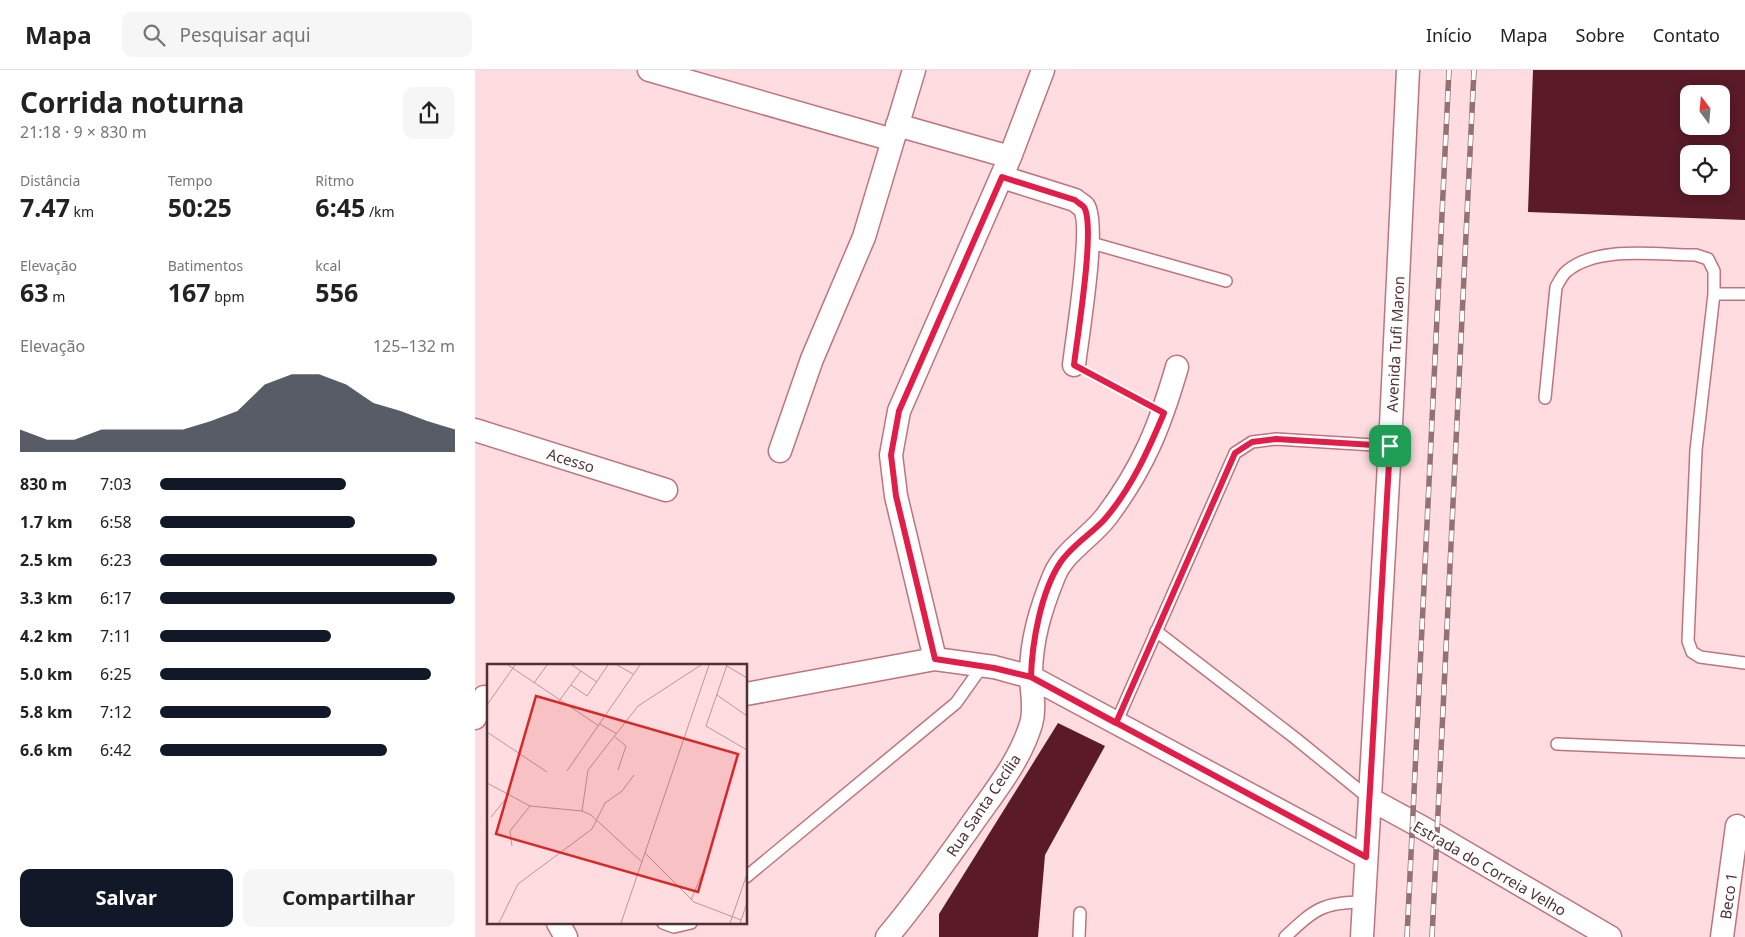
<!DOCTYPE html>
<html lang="pt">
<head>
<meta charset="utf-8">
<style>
  body { margin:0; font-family:"Noto Sans",sans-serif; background:#f6f6f6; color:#222; height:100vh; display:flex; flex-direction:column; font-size:19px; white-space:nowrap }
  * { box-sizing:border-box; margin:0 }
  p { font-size:16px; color:#767676 }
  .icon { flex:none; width:28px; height:28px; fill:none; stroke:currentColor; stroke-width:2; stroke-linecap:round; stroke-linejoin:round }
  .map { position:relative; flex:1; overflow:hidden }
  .drawer { display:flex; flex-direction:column; background:#fff; width:475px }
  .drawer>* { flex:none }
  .needle { width:32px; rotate:344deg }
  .fabs { position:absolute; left:1205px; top:15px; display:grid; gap:10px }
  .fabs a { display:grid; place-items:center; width:50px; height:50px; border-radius:10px; background:#fff; box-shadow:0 2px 12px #0003; font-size:25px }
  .pin { position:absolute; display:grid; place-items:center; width:42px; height:42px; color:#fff; margin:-21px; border-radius:10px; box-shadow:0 2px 8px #0006 }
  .round { display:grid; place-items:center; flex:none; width:52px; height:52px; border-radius:10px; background:#f6f6f6 }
  .overview { display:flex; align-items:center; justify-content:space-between; height:85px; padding:0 20px }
  h1 { font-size:28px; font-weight:700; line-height:38px }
  .figures { display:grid; grid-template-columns:repeat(3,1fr); gap:8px; height:85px; padding:5px 20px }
  .figures div { display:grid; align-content:center }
  .figures b { font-size:25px; font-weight:700 }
  .figures small { font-size:14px; font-weight:400 }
  .figures p { font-size:14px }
  .chart { height:140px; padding:10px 20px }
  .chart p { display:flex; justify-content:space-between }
  .chart svg { width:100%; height:90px; margin-top:5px; fill:#111827; opacity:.7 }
  .action { display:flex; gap:10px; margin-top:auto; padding:10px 20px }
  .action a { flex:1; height:58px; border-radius:10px; background:#111827; color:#fff; font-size:20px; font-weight:700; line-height:58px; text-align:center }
  .action a+a { background:#f6f6f6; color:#222 }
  ul { padding:0 20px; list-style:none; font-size:16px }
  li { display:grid; grid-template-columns:80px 60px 1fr; align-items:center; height:38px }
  li i { height:12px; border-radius:6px; background:#111827 }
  header { display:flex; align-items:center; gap:30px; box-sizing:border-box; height:70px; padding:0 25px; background:#fff; border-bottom:1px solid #e0e0e0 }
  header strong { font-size:24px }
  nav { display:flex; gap:28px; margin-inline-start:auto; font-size:18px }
  .search { width:350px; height:45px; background:#f6f6f6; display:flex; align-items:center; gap:12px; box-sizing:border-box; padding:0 18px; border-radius:10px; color:#767676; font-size:19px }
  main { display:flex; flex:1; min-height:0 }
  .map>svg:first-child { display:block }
  .building { fill:#5a1a28; fill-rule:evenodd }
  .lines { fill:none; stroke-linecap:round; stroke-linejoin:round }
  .service-casing { stroke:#be747e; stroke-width:14 }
  .minor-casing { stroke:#be747e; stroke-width:25 }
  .path { stroke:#a68589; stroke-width:3; stroke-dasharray:2.5 2.5; stroke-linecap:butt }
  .service { stroke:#fff; stroke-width:11 }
  .minor { stroke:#fff; stroke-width:22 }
  .rail-casing { stroke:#937276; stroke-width:5.5 }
  .rail { stroke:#fff; stroke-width:4; stroke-dasharray:11; stroke-linecap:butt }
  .route-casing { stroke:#fff; stroke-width:10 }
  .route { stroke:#e11d48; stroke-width:6 }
  .labels { text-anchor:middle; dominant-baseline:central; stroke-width:5; stroke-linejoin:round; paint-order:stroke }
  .street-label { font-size:15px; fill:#503034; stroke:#fff }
  .inset-road { fill:none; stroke:#b8979b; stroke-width:1 }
  .view { fill:#d62828; fill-opacity:0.15; stroke:#d62828; stroke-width:2.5 }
  .inset-edge { fill:none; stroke:#503034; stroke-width:2.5 }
</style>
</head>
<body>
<header>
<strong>Mapa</strong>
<div class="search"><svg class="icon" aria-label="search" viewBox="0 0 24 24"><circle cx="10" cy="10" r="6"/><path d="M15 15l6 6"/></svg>Pesquisar aqui</div>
<nav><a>Início</a><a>Mapa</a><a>Sobre</a><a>Contato</a></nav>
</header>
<main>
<section class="drawer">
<div class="overview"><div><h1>Corrida noturna</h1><p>21:18 · 9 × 830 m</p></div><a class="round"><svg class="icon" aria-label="share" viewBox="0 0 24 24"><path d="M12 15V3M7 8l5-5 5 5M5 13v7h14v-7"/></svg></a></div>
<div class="figures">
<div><p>Distância</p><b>7.47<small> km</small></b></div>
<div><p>Tempo</p><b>50:25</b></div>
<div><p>Ritmo</p><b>6:45<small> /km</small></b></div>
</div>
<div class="figures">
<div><p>Elevação</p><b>63<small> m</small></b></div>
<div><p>Batimentos</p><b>167<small> bpm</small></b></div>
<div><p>kcal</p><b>556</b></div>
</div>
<div class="chart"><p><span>Elevação</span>125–132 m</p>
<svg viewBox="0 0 160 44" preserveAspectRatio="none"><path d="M0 44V33L10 38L20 38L30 33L40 33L50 33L60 33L70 29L80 24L90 11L100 6L110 6L120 11L130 20L140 24L150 29L160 33V44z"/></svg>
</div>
<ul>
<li><b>830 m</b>7:03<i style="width:63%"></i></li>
<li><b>1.7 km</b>6:58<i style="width:66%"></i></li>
<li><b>2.5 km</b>6:23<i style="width:94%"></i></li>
<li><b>3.3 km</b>6:17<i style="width:100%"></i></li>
<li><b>4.2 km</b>7:11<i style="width:58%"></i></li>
<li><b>5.0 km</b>6:25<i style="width:92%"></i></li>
<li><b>5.8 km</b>7:12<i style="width:58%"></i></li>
<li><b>6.6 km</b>6:42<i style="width:77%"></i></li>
</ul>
<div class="action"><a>Salvar</a><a>Compartilhar</a></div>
</section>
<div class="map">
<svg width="1270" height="867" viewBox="0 0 1270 867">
  <rect width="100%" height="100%" fill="#fedcdf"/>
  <path class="building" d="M1058,0H1270V150L1053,142ZM1214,24H1246V56H1214ZM1214,84H1246V116H1214Z
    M583,653L630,676L570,785L563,867H464V844Z"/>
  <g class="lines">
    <g class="service-casing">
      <path id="service" d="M613,172L751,211
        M1239,224H1270
        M1070,328L1081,217C1084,212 1087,205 1092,201C1123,175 1182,185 1221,185L1233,189L1239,201V224L1221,380L1213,571L1217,582L1225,587L1270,593
        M681,561L820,668L895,729
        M641,653L760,383L777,372L801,369L915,376
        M1082,674L1270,682
        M271,807L481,633L503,602L512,599
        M188,853L199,857L216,853
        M604,867L605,843
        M810,867C839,840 847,832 888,832"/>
    </g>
    <g class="minor-casing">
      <path id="minor" d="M174,0L418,70
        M422,55L535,87
        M527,107L600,130C602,132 607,135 609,137C621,156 602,268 599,295
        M0,360L191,420
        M305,381L337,289L389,167L439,0
        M460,589L421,426L416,385L424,341L535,87L568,0
        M271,624L460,589L519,597L556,607L891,787
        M0,648L9,627
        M895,729L950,759L1135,867
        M83,853L91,867
        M412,867C441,833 466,797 492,761C515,727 544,694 556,654C561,637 556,621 556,605C556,570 566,538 579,506C589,481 615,468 631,447C668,398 685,356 702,297
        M887,867L915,376L933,0
        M1247,867L1262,756"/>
    </g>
    <path class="path" d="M617,304L669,332"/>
    <use href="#service" class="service"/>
    <use href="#minor" class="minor"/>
    <g class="rail-casing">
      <path id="rail" d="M932,867L974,0
        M957,867L999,0"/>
    </g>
    <use href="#rail" class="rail"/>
  </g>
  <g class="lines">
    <g class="route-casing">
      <path id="route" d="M915,376L801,369L777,372L760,383L641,653L556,607L519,598L460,589L421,426L416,385L424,341L527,107L600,130C602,132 607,135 609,137C621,156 602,268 599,295L689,343C673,381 656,419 629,450C616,464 596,476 585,493C566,522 557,572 556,607L891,787L915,376"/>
    </g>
    <use href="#route" class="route"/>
  </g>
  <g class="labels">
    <g class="street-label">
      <text transform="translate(920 274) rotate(-87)">Avenida Tufi Maron</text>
      <text transform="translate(96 390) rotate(17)">Acesso</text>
      <text transform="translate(508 735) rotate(-56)">Rua Santa Cecília</text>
      <text transform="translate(1015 798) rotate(30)">Estrada do Correia Velho</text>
      <text transform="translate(1253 826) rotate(-82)">Beco 1</text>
    </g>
  </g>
  <g transform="translate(12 594)">
    <rect width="260" height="260" fill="#fedcdf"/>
    <path class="inset-road" d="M21,1L112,62M85,1L110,18M130,1L146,10M240,1L219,62L260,86M240,2L260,14M47,19L60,1M84,21L100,32L121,1M230,31L260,52M72,37L94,7M0,41L28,1M113,60L130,70M0,68L60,108M128,73L139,82L131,106M0,74V107M80,107L153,1M0,119L43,142L95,147L104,151L155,198M95,147L101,106L151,42L214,1M4,153L21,132M25,182L23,167L43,142M158,189L207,238L254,256M204,236L215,210M12,259L31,220L105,165L118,139L135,127L147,111M134,259L222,1M243,259L260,210M253,259L260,239"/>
    <path class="view" d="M49,32L251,90L211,228L9,170Z"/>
    <rect width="260" height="260" class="inset-edge"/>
  </g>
</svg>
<div class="fabs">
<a><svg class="needle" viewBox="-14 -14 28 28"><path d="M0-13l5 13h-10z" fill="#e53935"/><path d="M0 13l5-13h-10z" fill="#767676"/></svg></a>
<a><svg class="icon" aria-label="locate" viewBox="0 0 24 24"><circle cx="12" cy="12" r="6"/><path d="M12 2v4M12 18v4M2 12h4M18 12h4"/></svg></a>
</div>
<div class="pin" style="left:915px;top:376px;background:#1e9e55"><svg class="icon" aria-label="arrive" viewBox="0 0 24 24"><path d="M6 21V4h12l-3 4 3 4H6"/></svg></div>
</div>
</main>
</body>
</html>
